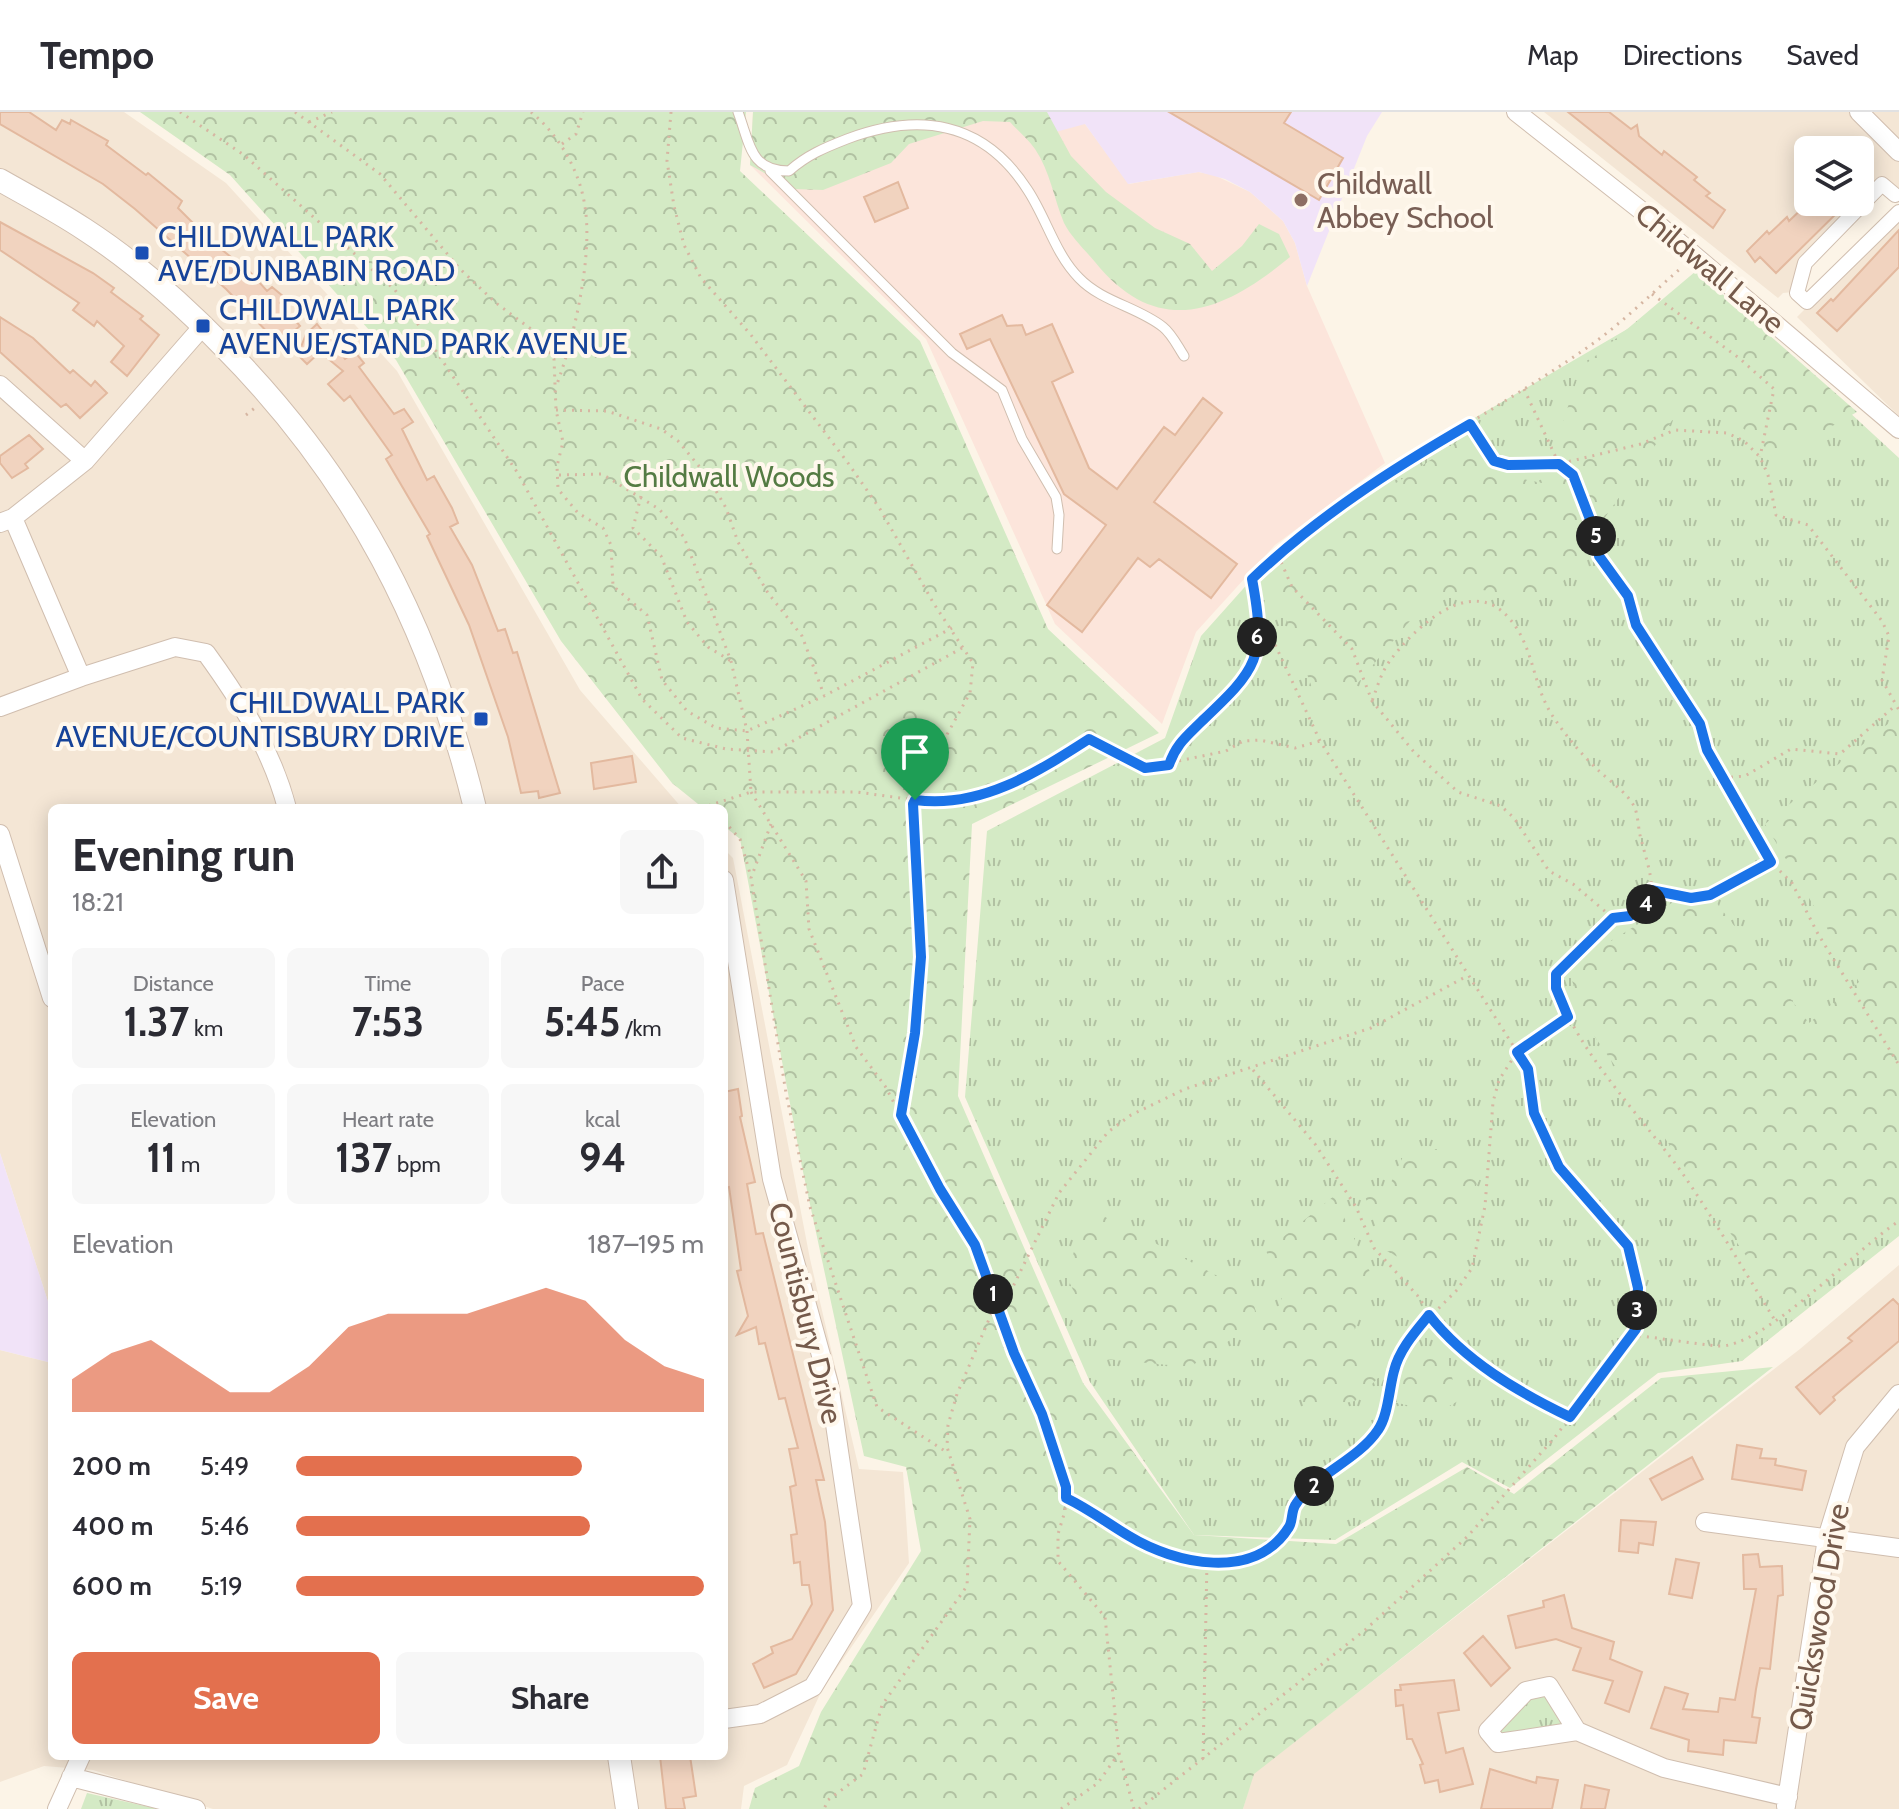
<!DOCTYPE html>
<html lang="en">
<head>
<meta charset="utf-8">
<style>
  body { margin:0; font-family:Cabin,sans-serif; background:#f7f7f7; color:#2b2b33; height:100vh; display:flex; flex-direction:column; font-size:30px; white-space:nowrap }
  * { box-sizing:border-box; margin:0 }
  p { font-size:26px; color:#7c7c81 }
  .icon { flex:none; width:44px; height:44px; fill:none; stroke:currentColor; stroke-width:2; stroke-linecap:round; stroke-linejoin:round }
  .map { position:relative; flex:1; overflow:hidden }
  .side { position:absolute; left:48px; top:692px; width:680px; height:956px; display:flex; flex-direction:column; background:#fff; border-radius:12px; box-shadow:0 4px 20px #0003 }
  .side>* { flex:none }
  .buttons { position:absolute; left:1794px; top:24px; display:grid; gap:16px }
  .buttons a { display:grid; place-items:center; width:80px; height:80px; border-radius:12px; background:#fff; box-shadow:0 4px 20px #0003; font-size:40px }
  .pin { position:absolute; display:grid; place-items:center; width:68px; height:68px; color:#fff; margin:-82px -34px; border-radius:50% 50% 50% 0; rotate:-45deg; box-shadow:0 0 8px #0007 }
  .pin .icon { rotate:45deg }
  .km { position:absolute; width:40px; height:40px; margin:-20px; border-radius:50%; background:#222; color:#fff; font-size:22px; line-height:40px; text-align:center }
  .round { display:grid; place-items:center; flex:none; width:84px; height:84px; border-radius:12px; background:#f7f7f7 }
  .head { display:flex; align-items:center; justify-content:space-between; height:136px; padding:0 24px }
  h1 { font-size:44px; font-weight:700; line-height:60px }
  .stats { display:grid; grid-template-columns:repeat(3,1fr); gap:12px; height:136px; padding:8px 24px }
  .stats div { display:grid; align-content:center; border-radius:12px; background:#f7f7f7; text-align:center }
  .stats b { font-size:40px; font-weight:700 }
  .stats small { font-size:22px; font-weight:400 }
  .stats p { font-size:22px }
  .chart { height:224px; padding:16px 24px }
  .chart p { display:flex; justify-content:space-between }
  .chart svg { width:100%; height:144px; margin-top:8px; fill:#e3704e; opacity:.7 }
  .primary-button { display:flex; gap:16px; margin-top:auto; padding:16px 24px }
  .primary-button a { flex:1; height:92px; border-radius:12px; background:#e3704e; color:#fff; font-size:32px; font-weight:700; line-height:92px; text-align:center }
  .primary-button a+a { background:#f7f7f7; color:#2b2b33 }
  ul { padding:0 24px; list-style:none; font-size:26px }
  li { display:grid; grid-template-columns:128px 96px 1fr; align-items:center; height:60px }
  li i { height:20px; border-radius:10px; background:#e3704e }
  header { display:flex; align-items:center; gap:48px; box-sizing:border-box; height:112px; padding:0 40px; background:#fff; border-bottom:2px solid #e1e1e2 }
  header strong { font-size:38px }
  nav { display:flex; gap:44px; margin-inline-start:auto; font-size:28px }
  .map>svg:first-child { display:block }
  .residential { fill:#f4e6d5; fill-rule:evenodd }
  .commercial { fill:#fce5db }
  .education { fill:#f1e3f8 }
  .grass { fill:url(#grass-tufts) }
  .forest { fill:url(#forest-crowns) }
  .building { fill:#f1d3bf; stroke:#e3b99f; stroke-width:2 }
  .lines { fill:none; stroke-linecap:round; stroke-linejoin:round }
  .service-casing { stroke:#d0beaf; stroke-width:11 }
  .pedestrian-casing { stroke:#d0beaf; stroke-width:16 }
  .minor-casing { stroke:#d0beaf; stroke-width:20 }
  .tertiary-casing { stroke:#d0beaf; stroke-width:24 }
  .path { stroke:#d6b6a2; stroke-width:3; stroke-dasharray:2 6; stroke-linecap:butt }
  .service { stroke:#fff; stroke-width:9 }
  .pedestrian { stroke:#fff; stroke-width:14 }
  .minor { stroke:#fff; stroke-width:18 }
  .tertiary { stroke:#fff; stroke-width:22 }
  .path-bridge { stroke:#d6b6a2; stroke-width:3; stroke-dasharray:2 6; stroke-linecap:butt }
  .route-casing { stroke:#fff; stroke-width:16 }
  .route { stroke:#1a73e8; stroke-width:10 }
  .education-dot { fill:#8d6e63; stroke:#fff8ed; stroke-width:3 }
  .transit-dot { fill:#1a4fb4; stroke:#fff8ed; stroke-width:3 }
  .labels { text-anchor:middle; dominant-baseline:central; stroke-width:8; stroke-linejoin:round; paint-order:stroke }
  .education-label { font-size:30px; fill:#785e54; stroke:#fff8ed; text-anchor:start }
  .transit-label { font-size:30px; fill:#164399; stroke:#fff8ed; text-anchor:start }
  .street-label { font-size:30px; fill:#755a4b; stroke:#fff8ed }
  .park-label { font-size:30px; fill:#547b43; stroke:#fff8ed }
</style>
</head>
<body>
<header>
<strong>Tempo</strong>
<nav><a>Map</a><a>Directions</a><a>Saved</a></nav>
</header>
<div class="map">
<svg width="1899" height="1697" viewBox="0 0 1899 1697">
  <defs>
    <pattern id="grass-tufts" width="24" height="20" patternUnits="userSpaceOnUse" patternTransform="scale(2)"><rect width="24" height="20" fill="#d4eac5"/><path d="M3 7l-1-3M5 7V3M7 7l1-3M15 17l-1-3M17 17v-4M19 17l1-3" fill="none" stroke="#b1c1a2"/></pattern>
    <pattern id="forest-crowns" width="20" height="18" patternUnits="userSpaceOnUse" patternTransform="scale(2)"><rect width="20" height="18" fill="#d4eac5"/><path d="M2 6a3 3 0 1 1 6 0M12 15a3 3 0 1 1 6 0" fill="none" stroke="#b1c1a2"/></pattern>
  </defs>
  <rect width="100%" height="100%" fill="#fcf4e7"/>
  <path class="residential" d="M0,0H124L226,71L397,259L580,578L682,696H52V1202L0,1041Z
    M1544,0H1899V83L1883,68L1805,147L1793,180L1783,181L1778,186ZM1808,38H1860V90H1808Z
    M1899,103V304L1797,205Z
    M724,737L733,746L810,1147L859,1357L903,1360L909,1451L822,1578L787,1653L744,1674L741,1697H213L93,1658L44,1654L0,1670V1238L52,1251V1644H724Z
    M1899,1153V1697H1243L1253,1662L1800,1237Z"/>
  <path class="commercial" d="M753,0H1037L1085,12L1129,72L1198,60L1214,63L1250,80L1283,109L1295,131L1307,174L1385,351L1275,433L1196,520L1162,612L1055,512L926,227L750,53Z"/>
  <path class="education" d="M1037,0H1382L1367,24L1307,174L1295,131L1283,109L1250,80L1225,67L1199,60L1128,72L1085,12L1052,21Z
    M0,1041L52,1202V1251L0,1238Z"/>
  <path class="grass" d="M1708,170L1899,346V1124L1742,1249L1658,1261L1510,1376L1462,1350L1335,1428L1194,1423L1090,1270L965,985L987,719L1165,626L1201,524L1277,439L1392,354Z
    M1549,1574L1577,1619L1498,1631L1488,1619L1526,1579Z
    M87,1681L158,1697H81Z"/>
  <path class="forest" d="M140,0H746L740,59L920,229L1048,517L1159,621L972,712L958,984L1083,1271L1194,1423L1336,1432L1467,1355L1514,1382L1661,1266L1773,1255L1254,1662L1243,1697H749L755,1676L799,1654L821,1600L921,1439L906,1355L864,1344L802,1055L740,727L724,714V696H703L672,671L561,529L396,248L230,63Z
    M753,0H1047L1071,44L1106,80L1155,116L1190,132L1212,159L1242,134L1259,112L1279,122L1290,145C1224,200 1158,228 1095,150C1085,138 1071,125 1064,111C1054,87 1050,59 1035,37C1028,27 1018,19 1010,10L983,9L909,32L891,51L823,78L793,77L750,53Z
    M1696,159L1857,300L1774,347C1748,308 1720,305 1675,304C1637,362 1595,416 1559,476L1522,484L1476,477L1430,485L1325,610L1272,469L1354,399L1465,325L1493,361L1542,371L1581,256Z
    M1899,603V1103L1780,1193L1586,912L1568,856L1702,772L1809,911L1859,870L1765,712Z
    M1461,1035L1481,1065L1464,1095L1454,1153L1432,1164L1385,1138L1363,1079L1388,1077L1405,1040Z
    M1334,1084L1370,1160L1353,1225L1378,1266L1355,1289L1305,1299L1290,1244L1245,1218L1190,1255L1105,1247L1067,1165L1086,1095L1250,1181L1257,1203L1275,1208L1285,1175L1266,1139Z
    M1445,1237L1458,1289L1439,1300L1393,1290L1409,1240Z"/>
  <path class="building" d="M0,0H29L56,18L62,8L70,12L71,8L108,29L106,33L146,63L148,61L182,89L178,96L195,113L193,115L250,160L267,179L272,175L284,185L280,191L300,214L280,231L276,224L273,226L226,177L135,97L103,72L0,12Z
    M1169,0H1291L1284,11L1343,46L1319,88Z
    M1568,0H1609L1631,17L1637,13L1639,24L1662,43L1664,39L1697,65L1694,68L1710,81L1706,84L1725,98L1713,116Z
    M898,70L908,96L875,110L864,85Z
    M1809,90H1848L1776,161L1760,145L1755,150L1747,139L1767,119L1769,122L1787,105L1789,109Z
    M0,110L93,161L114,176L111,180L143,204L140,207L159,223L127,264L111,250L124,234L97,209L94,214L73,198L79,191L0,138Z
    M1899,118V155L1837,219L1817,201L1831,187L1833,189Z
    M1002,203L1007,214L1022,213L1026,223L1052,212L1073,260L1052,270L1089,356L1117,377L1164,315L1175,323L1203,286L1222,301L1154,390L1237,452L1211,486L1159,447L1150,455L1138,446L1082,520L1047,493L1106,413L1064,382L990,227L967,237L960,222Z
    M0,205L33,226L70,261L73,258L91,274L95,269L107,281L80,306L66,292L61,295L0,240Z
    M317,212L345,247L355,240L364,251L359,255L394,302L404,297L413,310L402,317L427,368L434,364L452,396L458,411L450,415L472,453L498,519L505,517L513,541L517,540L560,681L539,686L538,679L521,681L508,625L469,513L427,424L430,422L386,347L392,343L350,284L344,289L328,272L343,259L320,240L307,252L298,243L306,222Z
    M29,323L43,337L25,352L28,356L12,366L0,351V344Z
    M632,644L636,670L594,677L591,651Z
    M738,977L742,1004L740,1005L755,1070L747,1072L756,1122L763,1121L824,1368H816L825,1410L833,1498L796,1562L764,1576L753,1552L773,1541L771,1535L792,1527L812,1492L809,1473H802L800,1450L794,1451L791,1423L797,1422L790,1375L796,1373L789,1337L798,1336L785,1286L779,1287L765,1231L759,1232L756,1215L737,1223L748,1204L737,1159L741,1158L729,1075L724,1076V980Z
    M1893,1187L1899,1193V1229L1833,1285L1835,1288L1820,1302L1796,1275L1852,1229L1848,1226Z
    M1737,1333L1762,1337L1760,1346L1776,1347L1775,1353L1806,1359L1802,1378L1732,1367Z
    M1692,1345L1703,1367L1662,1388L1650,1367Z
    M1621,1408L1656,1410L1653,1433L1639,1431L1638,1441L1619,1439Z
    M1758,1442L1760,1455L1782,1454L1783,1483L1778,1484L1770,1557L1760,1556L1756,1577L1752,1605L1760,1606L1756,1631L1724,1628L1723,1643L1688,1639L1689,1628L1651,1616L1665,1575L1688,1582L1683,1597L1718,1600L1720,1586L1735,1588L1756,1477H1744L1743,1443Z
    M1676,1447L1699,1451L1692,1486L1669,1482Z
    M1564,1483L1572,1516L1614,1530L1610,1547L1642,1560L1629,1600L1605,1591L1613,1569L1573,1558L1581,1536L1556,1527L1516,1536L1508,1504L1544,1495L1543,1489Z
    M1483,1524L1510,1556L1491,1574L1464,1541Z
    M1454,1568L1459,1598L1438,1601L1446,1641L1463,1636L1473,1672L1440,1680L1438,1668L1425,1671L1420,1653L1423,1652L1412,1627H1407L1403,1593L1396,1594L1395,1578H1401L1400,1573Z
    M660,1644H690L696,1684L683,1686L685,1697H666Z
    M1490,1657L1536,1671L1537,1665L1558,1668L1552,1697H1481Z
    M1585,1673L1609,1678L1605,1697H1581Z"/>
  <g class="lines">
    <g class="service-casing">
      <path id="service" d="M738,0C750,32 750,59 789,59C807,43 824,36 847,27C919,0 983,9 1027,77C1046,105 1055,142 1079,166C1102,190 1138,195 1163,215C1172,222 1178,235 1184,244
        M770,59L952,241L1002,278L1022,327L1056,385L1059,403L1057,437"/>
    </g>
    <g class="pedestrian-casing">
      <path id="pedestrian" d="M1895,83L1882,72L1805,151L1797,181L1807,190L1899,100"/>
    </g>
    <g class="minor-casing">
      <path id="minor" d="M1516,0L1643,100L1899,317
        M1859,0L1899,40
        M0,273L85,349
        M13,406L81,565L175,535L206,541C241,589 272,639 287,696
        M0,411L13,406L85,349L203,214
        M0,595L81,565
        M0,722L52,886
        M724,768L772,1067L829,1272L862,1494L813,1575L760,1602L724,1607
        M1705,1410L1899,1436
        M1577,1619L1549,1574L1526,1579L1488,1619L1498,1631L1577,1619L1664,1656L1788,1685
        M71,1665L196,1697
        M1786,1694L1827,1426L1855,1335L1899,1282
        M57,1697L81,1644"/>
    </g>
    <g class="tertiary-casing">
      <path id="tertiary" d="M0,68C28,84 57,99 84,117C135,150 181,191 223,234C355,367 431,515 475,696
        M619,1644L627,1697"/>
    </g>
    <path class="path" d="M180,0L244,43L395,178L517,360L642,587L682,626L726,637L773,640L964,535
      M295,0L380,62L460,157L496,191L535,220L554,247L556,298L563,330L557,354L558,377L578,401L603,416L611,433L613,474L647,503L662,568L687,599L716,616L747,619L824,584L952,516
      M531,0C559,23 580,59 585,95C593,144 574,226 557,272
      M671,0L667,49L674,94L684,133L701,166L751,223L848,351L880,397L934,492L973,551L970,581L923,666L913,692L921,845L915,921L901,1002
      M309,10L332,0
      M562,32L576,22L583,0
      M1652,182L1739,246L1774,277L1760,345
      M1524,277L1559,352L1573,363L1596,423L1599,444L1628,484L1636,513L1700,612L1707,638L1771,750L1792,771L1818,822L1899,953
      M556,298L607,299L661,317L678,329L708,365L726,396L738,430L768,481L802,524L824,583
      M246,303L256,295
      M1470,312L1494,349L1508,353L1559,352L1641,332L1675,318L1727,321L1744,329L1760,345L1768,363L1776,403L1808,413L1882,509L1889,524L1882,568L1899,598
      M559,363L602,362L659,397L684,425L731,549L747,619
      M641,384L633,416L661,444L687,510L708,535L731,549
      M1278,443L1292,475L1352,537L1372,589L1414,640L1458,680L1501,694L1514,706L1549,759L1573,772L1613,806C1670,801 1649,761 1640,723C1638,714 1638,702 1634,694C1627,681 1610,669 1599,659C1582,643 1565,623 1552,603C1532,572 1534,533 1508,505C1470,462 1413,517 1389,550C1381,561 1377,576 1372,589
      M1169,653C1176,632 1186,624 1202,609C1257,557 1267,546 1252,467C1351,372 1476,313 1588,235C1621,212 1651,182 1681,156
      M1723,666L1745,664L1791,637L1840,642L1896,593
      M751,680L806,769L809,817L856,935L885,974L940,1077L975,1133L996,1191L957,1282L948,1313L947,1335L970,1407L967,1474L882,1593L863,1662L828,1688L824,1697
      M701,696L751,680H857L929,690L976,685L1029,665L1089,627L1145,656L1226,639L1243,629L1260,628L1295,636L1320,629
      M724,709L740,727L751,765
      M771,712L751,766L786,981L810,1095L877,1295L948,1341
      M1651,778C1707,788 1723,785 1770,751
      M1613,806L1556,862C1556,918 1651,1015 1685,1065C1717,1112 1746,1162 1776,1210
      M1253,958L1315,1032L1356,1095L1374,1136L1417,1183L1444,1222L1459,1237L1501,1264L1515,1279L1570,1305
      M1631,1223C1660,1226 1689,1231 1717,1234C1762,1238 1857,1136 1899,1109
      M1066,1387L1161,1439L1207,1449
      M1203,1647L1207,1449L1234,1452L1256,1446L1289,1415L1295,1392L1363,1335L1380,1316L1395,1255L1411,1224L1457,1178L1472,1156L1485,1094L1493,990L1499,968L1517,940L1568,905
      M1061,1697L1098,1671L1119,1641
      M1134,1697L1119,1641L1105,1505L1058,1449V1422L1065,1399L1066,1375L1042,1302L1000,1201L1059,1081L1108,1020L1131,1003L1185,977L1371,916L1467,864
      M1139,1697L1365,1518L1468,1424L1555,1325L1636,1217L1638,1176L1628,1134L1559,1055L1534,1001L1528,957L1320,629L1257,494"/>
    <use href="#service" class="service"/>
    <use href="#pedestrian" class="pedestrian"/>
    <use href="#minor" class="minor"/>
    <use href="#tertiary" class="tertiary"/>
    <path class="path-bridge" d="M747,619L751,680"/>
  </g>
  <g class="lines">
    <g class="route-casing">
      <path id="route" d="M1470,312L1494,349L1508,353L1559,352L1573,363L1596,423L1599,444L1628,484L1636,513L1700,612L1707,638L1771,750L1710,783L1691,786L1651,778L1644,795L1630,804L1613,806L1556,862V876L1568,905L1517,940L1528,957L1534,1001L1559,1055L1628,1134L1638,1176L1636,1217L1570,1305C1518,1280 1465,1249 1429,1203C1415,1220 1399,1238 1394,1259C1389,1277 1388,1304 1378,1318C1358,1348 1314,1363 1296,1392C1291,1398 1293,1409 1289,1415C1255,1470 1175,1452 1129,1424C1107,1411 1089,1397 1066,1386V1375L1042,1302L1014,1241L975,1133L940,1077L901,1003L915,921L921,845L913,692L915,688C980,697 1036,661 1089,627L1145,656L1169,653C1176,632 1187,624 1202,609C1257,557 1267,546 1252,467C1317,405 1392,357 1470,312Z"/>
    </g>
    <use href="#route" class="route"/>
  </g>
  <circle class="education-dot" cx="1301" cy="88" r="8"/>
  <g class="transit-dot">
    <rect x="134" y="133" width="16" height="16" rx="4"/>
    <rect x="195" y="206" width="16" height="16" rx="4"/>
    <rect x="473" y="599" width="16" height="16" rx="4"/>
  </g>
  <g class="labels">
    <g class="education-label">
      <text x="1317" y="71">Childwall<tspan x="1317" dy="34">Abbey School</tspan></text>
    </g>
    <g class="transit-label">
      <text x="158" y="124">CHILDWALL PARK<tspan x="158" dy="34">AVE/DUNBABIN ROAD</tspan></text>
      <text x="219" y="197">CHILDWALL PARK<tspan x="219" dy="34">AVENUE/STAND PARK AVENUE</tspan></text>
      <text x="465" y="590" text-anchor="end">CHILDWALL PARK<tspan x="465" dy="34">AVENUE/COUNTISBURY DRIVE</tspan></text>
    </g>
    <g class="street-label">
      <text transform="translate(1710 156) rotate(40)">Childwall Lane</text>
      <text transform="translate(806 1201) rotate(76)">Countisbury Drive</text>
      <text transform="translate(1819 1505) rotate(-80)">Quickswood Drive</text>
    </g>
    <g class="park-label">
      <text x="729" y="364">Childwall Woods</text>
    </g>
  </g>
</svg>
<div class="buttons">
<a><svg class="icon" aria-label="layers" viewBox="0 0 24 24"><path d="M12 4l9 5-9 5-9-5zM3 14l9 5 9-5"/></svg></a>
</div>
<div class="pin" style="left:915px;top:688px;background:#1e9e55"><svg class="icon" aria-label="arrive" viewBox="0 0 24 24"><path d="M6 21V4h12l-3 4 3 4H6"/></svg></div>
<b class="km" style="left:993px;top:1182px">1</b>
<b class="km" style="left:1314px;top:1374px">2</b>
<b class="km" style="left:1637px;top:1198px">3</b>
<b class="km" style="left:1646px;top:792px">4</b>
<b class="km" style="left:1596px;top:424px">5</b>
<b class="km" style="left:1257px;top:525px">6</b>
<section class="side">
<div class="head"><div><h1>Evening run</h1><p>18:21</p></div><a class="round"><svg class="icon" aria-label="share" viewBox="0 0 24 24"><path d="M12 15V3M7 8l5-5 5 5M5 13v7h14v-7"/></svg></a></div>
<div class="stats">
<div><p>Distance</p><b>1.37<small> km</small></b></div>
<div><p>Time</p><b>7:53</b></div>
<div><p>Pace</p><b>5:45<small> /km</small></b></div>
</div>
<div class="stats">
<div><p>Elevation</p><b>11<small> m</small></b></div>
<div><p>Heart rate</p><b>137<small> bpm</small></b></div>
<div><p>kcal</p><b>94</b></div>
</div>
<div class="chart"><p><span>Elevation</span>187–195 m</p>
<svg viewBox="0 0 160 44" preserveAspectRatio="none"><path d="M0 44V34L10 26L20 22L30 30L40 38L50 38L60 30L70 18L80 14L90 14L100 14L110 10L120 6L130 10L140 22L150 30L160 34V44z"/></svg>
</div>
<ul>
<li><b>200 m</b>5:49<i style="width:70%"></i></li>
<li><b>400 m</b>5:46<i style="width:72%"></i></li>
<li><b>600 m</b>5:19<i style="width:100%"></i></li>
</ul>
<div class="primary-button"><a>Save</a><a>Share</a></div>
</section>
</div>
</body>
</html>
